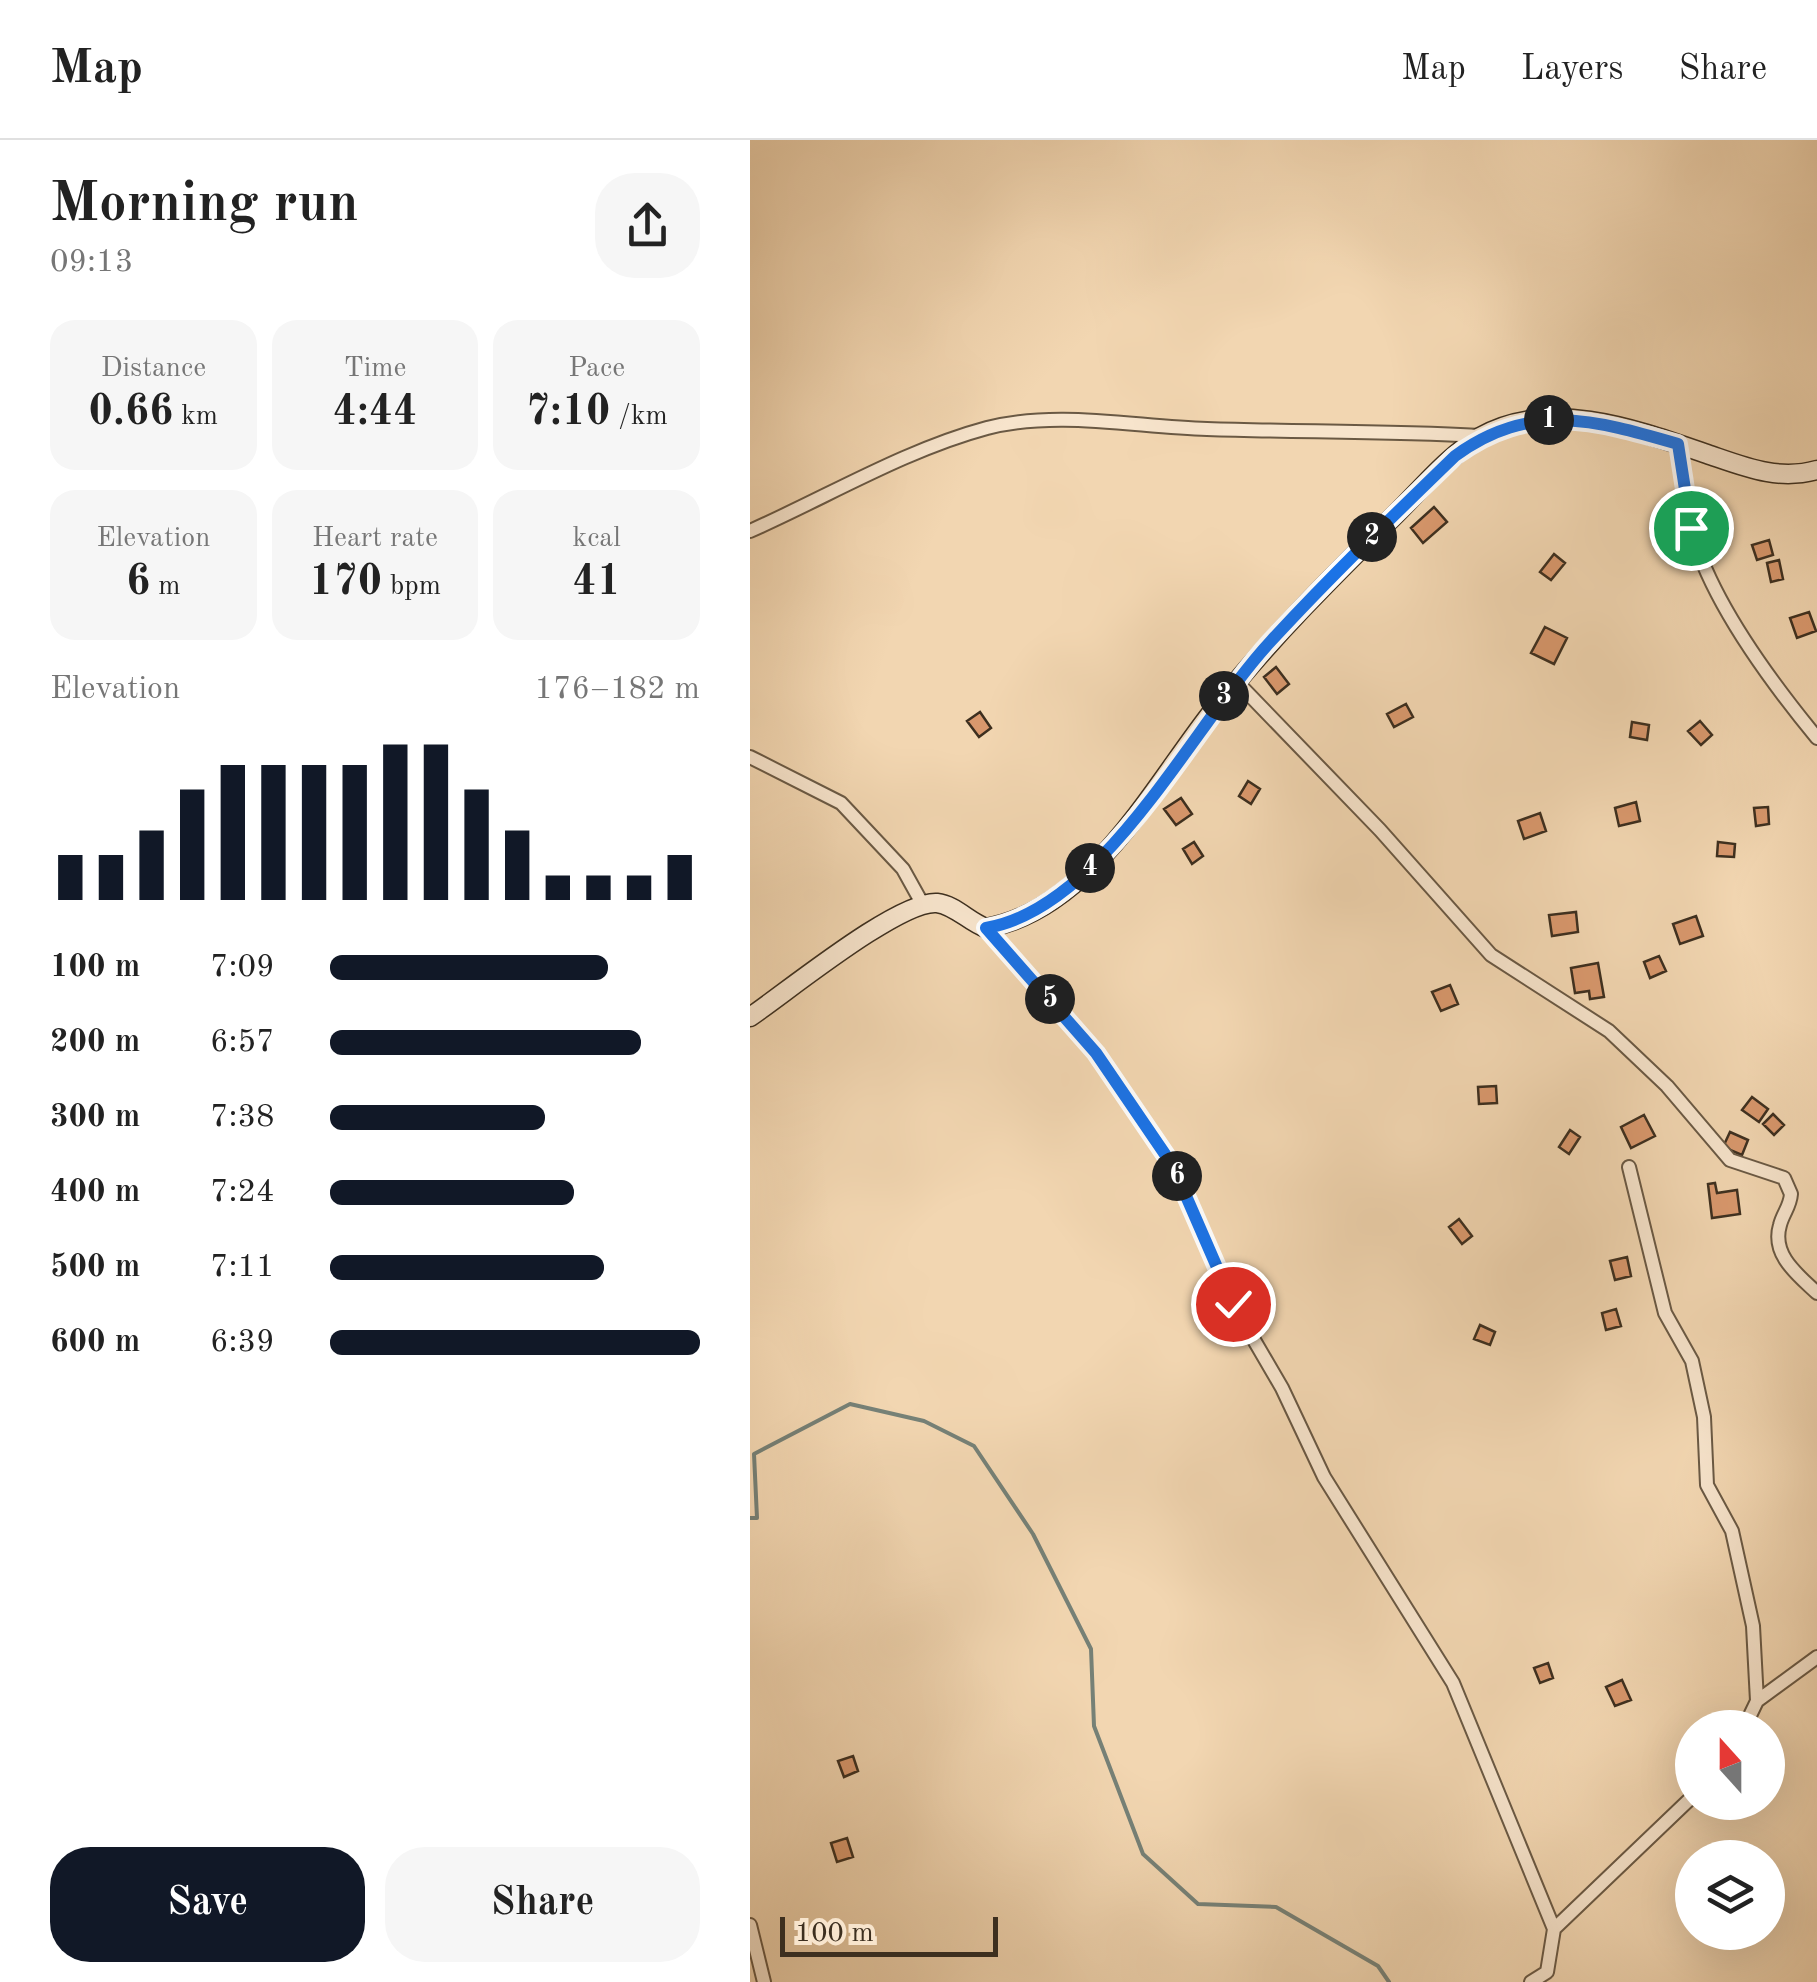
<!DOCTYPE html>
<html lang="en">
<head>
<meta charset="utf-8">
<style>
  body { margin:0; font-family:"Old Standard TT",serif; background:#f6f6f6; color:#222; height:100vh; display:flex; flex-direction:column; font-size:38px; white-space:nowrap }
  * { box-sizing:border-box; margin:0 }
  p { font-size:32px; color:#767676 }
  .icon { flex:none; width:55px; height:55px; fill:none; stroke:currentColor; stroke-width:2; stroke-linecap:round; stroke-linejoin:round }
  .map { position:relative; flex:1; overflow:hidden }
  .drawer { display:flex; flex-direction:column; background:#fff; width:750px }
  .drawer>* { flex:none }
  .needle { width:65px; rotate:339deg }
  .fabs { position:absolute; left:925px; top:1570px; display:grid; gap:20px }
  .fabs a { display:grid; place-items:center; width:110px; height:110px; border-radius:50%; background:#fff; box-shadow:0 10px 40px #0002; font-size:50px }
  .scale { position:absolute; left:30px; bottom:25px; width:218px; box-sizing:border-box; padding-left:10px; border:5px solid #3d2f1f; border-top:0; font-size:28px; line-height:35px; white-space:nowrap; color:#3d2f1f; -webkit-text-stroke:8px #f7e4cc; paint-order:stroke }
  .pin { position:absolute; display:grid; place-items:center; width:85px; height:85px; color:#fff; margin:-42px; border:5px solid #fff; border-radius:50%; box-shadow:0 2px 10px #0007 }
  .km { position:absolute; width:50px; height:50px; margin:-25px; border-radius:50%; background:#222; color:#fff; font-size:28px; line-height:50px; text-align:center }
  .round { display:grid; place-items:center; flex:none; width:105px; height:105px; border-radius:40px; background:#f6f6f6 }
  .overview { display:flex; align-items:center; justify-content:space-between; height:170px; padding:0 50px }
  h1 { font-size:55px; font-weight:800; line-height:75px }
  .figures { display:grid; grid-template-columns:repeat(3,1fr); gap:15px; height:170px; padding:10px 50px }
  .figures div { display:grid; align-content:center; border-radius:25px; background:#f6f6f6; text-align:center }
  .figures b { font-size:42px; font-weight:800 }
  .figures small { font-size:28px; font-weight:400 }
  .figures p { font-size:28px }
  .chart { height:280px; padding:20px 50px }
  .chart p { display:flex; justify-content:space-between }
  .chart svg { width:100%; height:180px; margin-top:10px; stroke:#111827; stroke-width:6 }
  .cta { display:flex; gap:20px; margin-top:auto; padding:20px 50px }
  .cta a { flex:1; height:115px; border-radius:40px; background:#111827; color:#fff; font-size:40px; font-weight:800; line-height:115px; text-align:center }
  .cta a+a { background:#f6f6f6; color:#222 }
  ul { padding:0 50px; list-style:none; font-size:32px }
  li { display:grid; grid-template-columns:160px 120px 1fr; align-items:center; height:75px }
  li i { height:25px; border-radius:12px; background:#111827 }
  header { display:flex; align-items:center; gap:60px; box-sizing:border-box; height:140px; padding:0 50px; background:#fff; border-bottom:2px solid #e0e0e0 }
  header strong { font-size:48px }
  nav { display:flex; gap:55px; margin-inline-start:auto; font-size:35px }
  main { display:flex; flex:1; min-height:0 }
  .map>svg:first-child { display:block }
  .lines { fill:none; stroke-linecap:round; stroke-linejoin:round }
  .stream { stroke:#768177; stroke-width:4 }
  .building { fill:#d9986d; stroke:#3d2f1f; stroke-width:2.5 }
  .minor-casing { stroke:#6a5944; stroke-width:16 }
  .secondary-casing { stroke:#3d2f1f; stroke-width:21 }
  .minor { stroke:#f7e4cc; stroke-width:12 }
  .secondary { stroke:#f7e4cc; stroke-width:18 }
  .route-casing { stroke:#fff; stroke-width:20 }
  .route { stroke:#1a73e8; stroke-width:12 }
</style>
</head>
<body>
<header>
<strong>Map</strong>
<nav><a>Map</a><a>Layers</a><a>Share</a></nav>
</header>
<main>
<section class="drawer">
<div class="overview"><div><h1>Morning run</h1><p>09:13</p></div><a class="round"><svg class="icon" aria-label="share" viewBox="0 0 24 24"><path d="M12 15V3M7 8l5-5 5 5M5 13v7h14v-7"/></svg></a></div>
<div class="figures">
<div><p>Distance</p><b>0.66<small> km</small></b></div>
<div><p>Time</p><b>4:44</b></div>
<div><p>Pace</p><b>7:10<small> /km</small></b></div>
</div>
<div class="figures">
<div><p>Elevation</p><b>6<small> m</small></b></div>
<div><p>Heart rate</p><b>170<small> bpm</small></b></div>
<div><p>kcal</p><b>41</b></div>
</div>
<div class="chart"><p><span>Elevation</span>176–182 m</p>
<svg viewBox="0 0 160 44" preserveAspectRatio="none"><path d="M5 44V33M15 44V33M25 44V27M35 44V17M45 44V11M55 44V11M65 44V11M75 44V11M85 44V6M95 44V6M105 44V17M115 44V27M125 44V38M135 44V38M145 44V38M155 44V33"/></svg>
</div>
<ul>
<li><b>100 m</b>7:09<i style="width:75%"></i></li>
<li><b>200 m</b>6:57<i style="width:84%"></i></li>
<li><b>300 m</b>7:38<i style="width:58%"></i></li>
<li><b>400 m</b>7:24<i style="width:66%"></i></li>
<li><b>500 m</b>7:11<i style="width:74%"></i></li>
<li><b>600 m</b>6:39<i style="width:100%"></i></li>
</ul>
<div class="cta"><a>Save</a><a>Share</a></div>
</section>
<div class="map">
<svg width="1067" height="1842" viewBox="0 0 1067 1842">
  <rect width="100%" height="100%" fill="#f2d6b1"/>
  <filter id="stains"><feTurbulence type="fractalNoise" baseFrequency=".002" numOctaves="4"/><feColorMatrix values="0 0 0 0 .2 0 0 0 0 .09 0 0 0 0 .02 0 0 0 .5 -.17"/></filter>
  <radialGradient id="worn" r=".72"><stop offset=".6" stop-color="#630" stop-opacity="0"/><stop offset="1" stop-color="#630" stop-opacity=".3"/></radialGradient>
  <g class="lines">
    <path class="stream" d="M0,1378H7L4,1314L100,1264L174,1281L224,1306L283,1394L341,1509L344,1586L393,1714L448,1764L526,1767L628,1826L639,1842"/>
  </g>
  <path class="building" d="M684,367L697,382L673,403L661,388Z
    M1019,400L1023,415L1007,420L1002,405Z
    M804,414L815,423L801,440L790,432Z
    M1029,420L1033,439L1021,442L1017,423Z
    M1059,472L1066,491L1047,498L1040,478Z
    M795,487L817,498L804,524L781,513Z
    M526,527L539,544L527,554L514,537Z
    M656,564L663,577L644,587L637,574Z
    M230,572L241,588L229,597L217,581Z
    M950,581L962,595L951,605L938,591Z
    M882,582L899,585L897,600L880,597Z
    M498,641L510,649L501,664L489,656Z
    M431,658L442,674L426,685L414,669Z
    M886,662L890,681L869,686L865,668Z
    M1018,667L1019,684L1006,686L1004,668Z
    M790,673L796,691L774,699L768,681Z
    M444,702L453,716L442,724L433,709Z
    M968,702L985,704L984,717L967,716Z
    M826,772L828,792L802,796L799,775Z
    M946,776L953,796L930,804L923,784Z
    M909,816L916,831L900,838L894,822Z
    M848,823L854,857L840,859L839,851L825,853L821,828Z
    M700,845L708,864L691,871L682,852Z
    M746,946L747,963L729,964L728,947Z
    M1002,957L1018,969L1009,982L992,970Z
    M1023,974L1034,985L1024,995L1013,984Z
    M894,975L905,996L881,1008L871,987Z
    M820,990L830,997L819,1014L809,1007Z
    M980,992L998,1000L992,1015L973,1007Z
    M965,1043L967,1053L987,1050L990,1074L962,1078L958,1044Z
    M709,1079L722,1096L712,1104L699,1087Z
    M877,1117L881,1136L865,1140L860,1121Z
    M866,1169L871,1186L856,1190L852,1173Z
    M730,1185L745,1192L740,1205L724,1199Z
    M798,1523L803,1538L790,1543L784,1528Z
    M872,1540L881,1560L865,1566L856,1547Z
    M103,1616L108,1631L94,1637L88,1621Z
    M97,1698L103,1717L87,1722L81,1703Z"/>
  <g class="lines">
    <g class="minor-casing">
      <path id="minor" d="M927,304C932,331 934,360 941,387C958,457 1021,542 1067,598
        M0,391C77,357 155,310 237,288C308,270 385,287 457,289C548,292 638,291 730,296
        M486,541L630,690L741,815L859,891L917,946L980,1020L1034,1038L1041,1054C1040,1067 1033,1073 1030,1085C1021,1115 1048,1135 1067,1153
        M0,617L91,663L153,729L173,765
        M236,788L346,913L423,1026L483,1164L532,1248L574,1337L703,1543L804,1789L797,1832L781,1842
        M879,1027L915,1173L942,1221L954,1277L957,1345L982,1391L1003,1486L1007,1561L994,1588
        M1007,1561L1067,1517
        M0,1785L14,1842
        M804,1789L942,1657"/>
    </g>
    <g class="secondary-casing">
      <path id="secondary" d="M0,877C37,852 149,760 187,763C205,765 219,782 236,788C341,770 405,643 465,568C520,499 583,436 646,374C672,348 698,316 730,297C800,257 888,290 957,314C995,327 1028,341 1067,330"/>
    </g>
    <use href="#minor" class="minor"/>
    <use href="#secondary" class="secondary"/>
  </g>
  <g class="lines">
    <g class="route-casing">
      <path id="route" d="M483,1164L423,1026L346,913L236,788C354,768 443,585 521,501C580,437 643,376 705,316C780,261 845,280 928,304L941,388"/>
    </g>
    <use href="#route" class="route"/>
  </g>
  <rect width="100%" height="100%" filter="url(#stains)"/>
  <rect width="100%" height="100%" fill="url(#worn)"/>
</svg>
<div class="fabs">
<a><svg class="needle" viewBox="-14 -14 28 28"><path d="M0-13l5 13h-10z" fill="#e53935"/><path d="M0 13l5-13h-10z" fill="#767676"/></svg></a>
<a><svg class="icon" aria-label="layers" viewBox="0 0 24 24"><path d="M12 4l9 5-9 5-9-5zM3 14l9 5 9-5"/></svg></a>
</div>
<div class="scale">100 m</div>
<div class="pin" style="left:941px;top:388px;background:#1e9e55"><svg class="icon" aria-label="arrive" viewBox="0 0 24 24"><path d="M6 21V4h12l-3 4 3 4H6"/></svg></div>
<div class="pin" style="left:483px;top:1164px;background:#d93025"><svg class="icon" aria-label="check" viewBox="0 0 24 24"><path d="M5 12l5 5 9-10"/></svg></div>
<b class="km" style="left:799px;top:280px">1</b>
<b class="km" style="left:622px;top:397px">2</b>
<b class="km" style="left:474px;top:556px">3</b>
<b class="km" style="left:340px;top:728px">4</b>
<b class="km" style="left:300px;top:859px">5</b>
<b class="km" style="left:427px;top:1036px">6</b>
</div>
</main>
</body>
</html>
